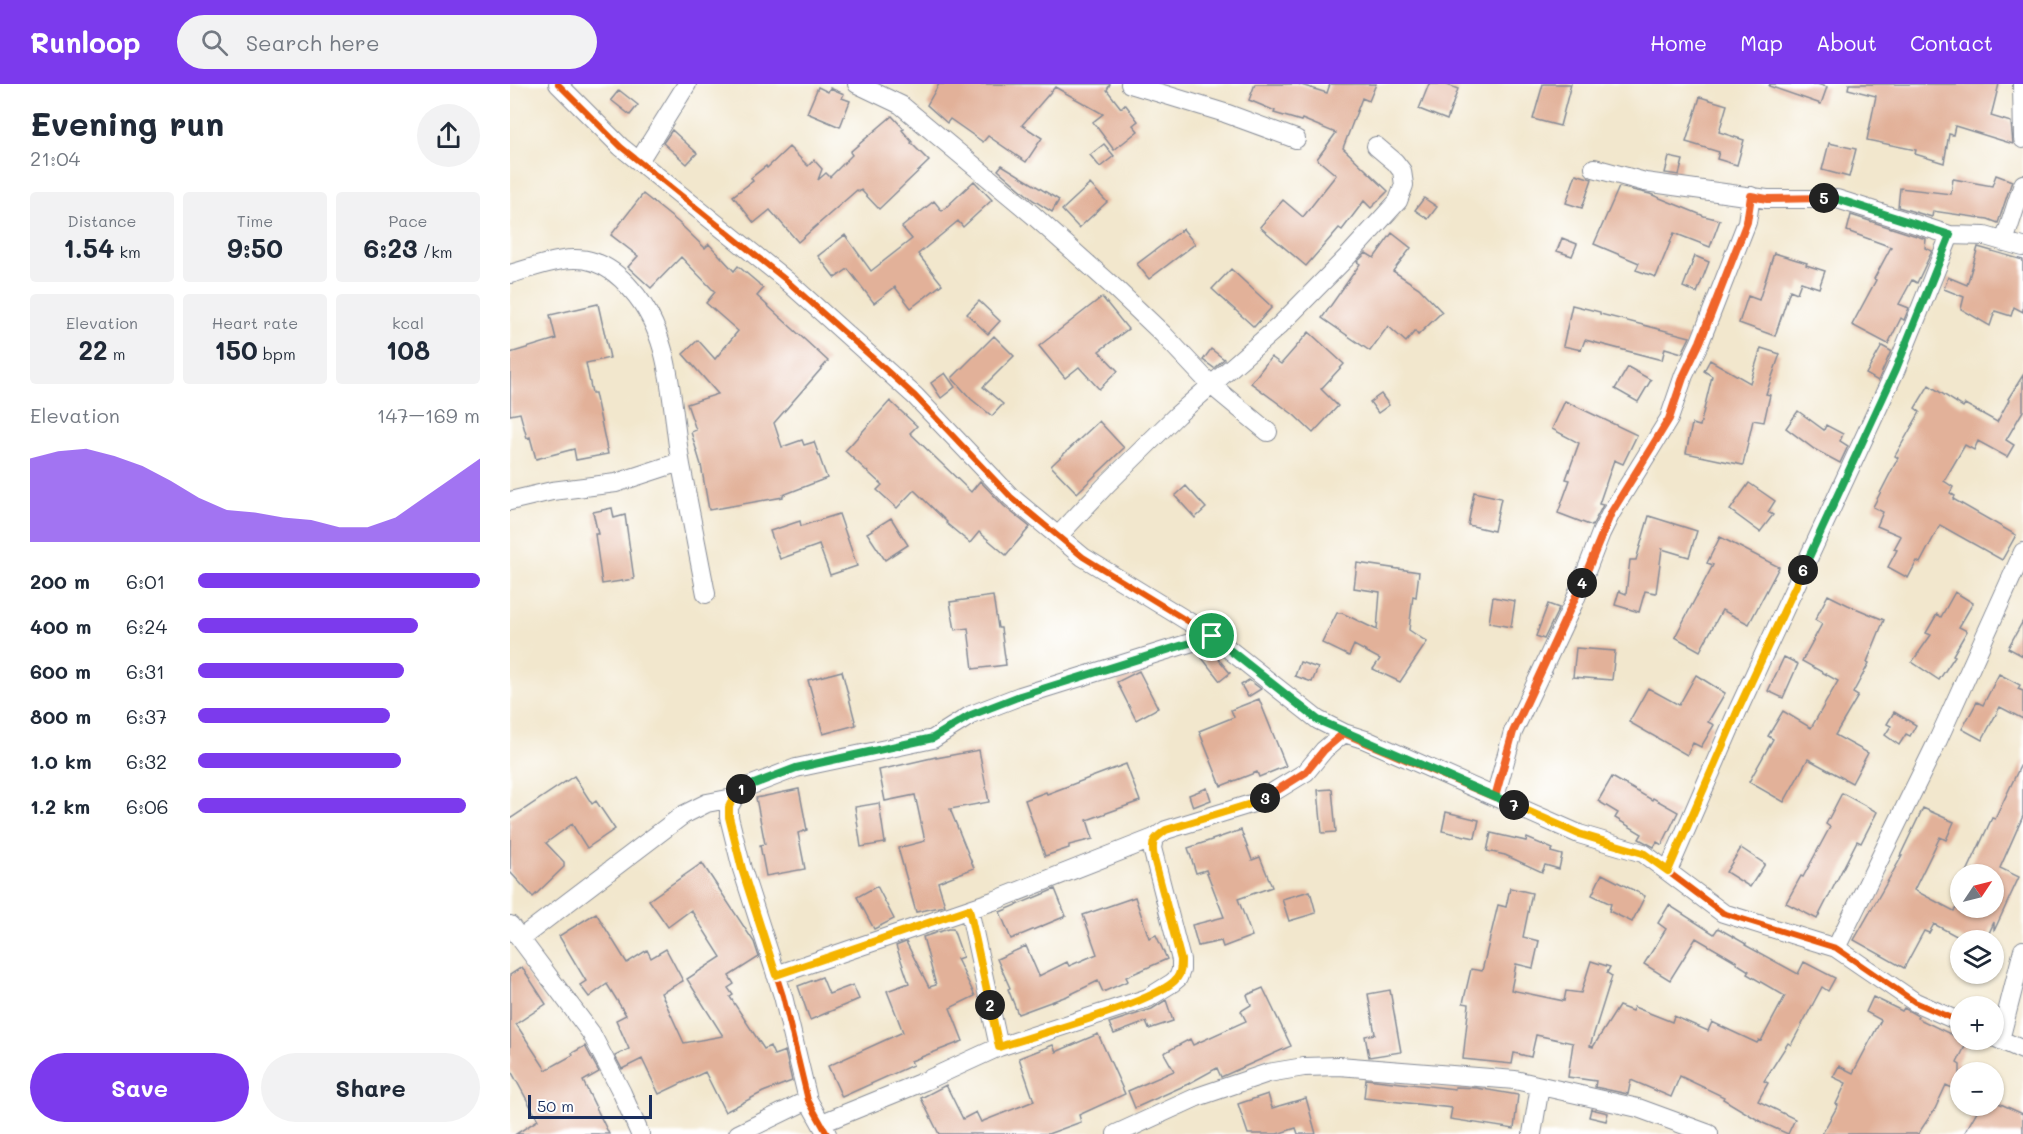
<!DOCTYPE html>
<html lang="en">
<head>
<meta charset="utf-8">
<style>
  body { margin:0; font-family:Mali,sans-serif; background:#f2f2f3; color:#1f2937; height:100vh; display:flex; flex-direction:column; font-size:22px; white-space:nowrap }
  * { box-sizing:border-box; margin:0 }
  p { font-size:20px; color:#747a83 }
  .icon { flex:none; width:33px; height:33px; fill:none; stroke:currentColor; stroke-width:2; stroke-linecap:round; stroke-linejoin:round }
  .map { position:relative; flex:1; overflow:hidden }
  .drawer { display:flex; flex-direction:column; background:#fff; width:510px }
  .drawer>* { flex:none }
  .needle { width:39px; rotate:55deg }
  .buttons { position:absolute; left:1440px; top:780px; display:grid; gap:12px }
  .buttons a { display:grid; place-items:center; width:54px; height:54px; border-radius:50%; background:#fff; box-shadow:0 2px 4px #0004; font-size:30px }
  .scale { position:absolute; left:18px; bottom:15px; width:124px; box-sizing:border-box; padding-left:6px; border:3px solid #1b2f5e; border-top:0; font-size:16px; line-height:21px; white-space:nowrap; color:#1b2f5e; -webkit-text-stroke:4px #fff; paint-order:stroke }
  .pin { position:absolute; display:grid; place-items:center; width:51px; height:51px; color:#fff; margin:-26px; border:3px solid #fff; border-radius:50%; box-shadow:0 2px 6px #0007 }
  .km { position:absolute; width:30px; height:30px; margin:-15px; border-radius:50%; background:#222; color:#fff; font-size:16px; line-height:30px; text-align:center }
  .round { display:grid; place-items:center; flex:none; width:63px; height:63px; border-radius:32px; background:#f2f2f3 }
  .summary { display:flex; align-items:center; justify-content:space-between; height:102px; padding:0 30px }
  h1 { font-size:33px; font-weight:700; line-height:45px }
  .figures { display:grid; grid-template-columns:repeat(3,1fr); gap:9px; height:102px; padding:6px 30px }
  .figures div { display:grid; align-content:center; border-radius:6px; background:#f2f2f3; text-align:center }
  .figures b { font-size:26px; font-weight:700 }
  .figures small { font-size:16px; font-weight:400 }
  .figures p { font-size:16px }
  .chart { height:168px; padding:12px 30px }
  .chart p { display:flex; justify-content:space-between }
  .chart svg { width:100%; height:108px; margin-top:6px; fill:#7c3aed; opacity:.7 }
  .action { display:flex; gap:12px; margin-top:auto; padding:12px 30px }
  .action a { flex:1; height:69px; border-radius:36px; background:#7c3aed; color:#fff; font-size:24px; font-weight:700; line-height:69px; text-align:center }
  .action a+a { background:#f2f2f3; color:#1f2937 }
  ul { padding:0 30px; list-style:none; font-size:20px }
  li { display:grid; grid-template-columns:96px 72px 1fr; align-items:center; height:45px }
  li i { height:15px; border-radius:8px; background:#7c3aed }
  header { display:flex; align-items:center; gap:36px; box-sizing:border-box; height:84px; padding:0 30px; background:#7c3aed; color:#fff }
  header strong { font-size:28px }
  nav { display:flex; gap:33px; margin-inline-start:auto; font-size:21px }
  .search { width:420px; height:54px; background:#f2f2f3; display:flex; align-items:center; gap:15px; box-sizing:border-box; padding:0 21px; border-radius:33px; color:#747a83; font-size:22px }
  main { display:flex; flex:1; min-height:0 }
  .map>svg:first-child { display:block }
  .building { fill:#e2b199 }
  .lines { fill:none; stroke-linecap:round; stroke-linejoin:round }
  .minor-casing { stroke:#868b96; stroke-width:20 }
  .minor { stroke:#fff; stroke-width:18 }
  .cycleway-casing { stroke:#fff; stroke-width:10 }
  .cycleway { stroke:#e8590c; stroke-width:6 }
  .split-1-casing { stroke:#fff; stroke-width:12 }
  .split-2-casing { stroke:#fff; stroke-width:12 }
  .split-3-casing { stroke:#fff; stroke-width:12 }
  .split-4-casing { stroke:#fff; stroke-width:12 }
  .split-5-casing { stroke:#fff; stroke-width:12 }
  .split-6-casing { stroke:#fff; stroke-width:12 }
  .split-7-casing { stroke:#fff; stroke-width:12 }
  .split-8-casing { stroke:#fff; stroke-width:12 }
  .split-1 { stroke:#22a559; stroke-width:8 }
  .split-2 { stroke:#f5b400; stroke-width:8 }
  .split-3 { stroke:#f5b400; stroke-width:8 }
  .split-4 { stroke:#f0652b; stroke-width:8 }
  .split-5 { stroke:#f0652b; stroke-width:8 }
  .split-6 { stroke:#22a559; stroke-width:8 }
  .split-7 { stroke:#f5b400; stroke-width:8 }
  .split-8 { stroke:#22a559; stroke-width:8 }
</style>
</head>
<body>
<header>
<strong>Runloop</strong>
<div class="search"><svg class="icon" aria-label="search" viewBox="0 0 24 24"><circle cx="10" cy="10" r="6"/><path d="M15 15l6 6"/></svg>Search here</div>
<nav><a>Home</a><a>Map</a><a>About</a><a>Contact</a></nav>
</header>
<main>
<section class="drawer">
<div class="summary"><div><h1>Evening run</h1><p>21:04</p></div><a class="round"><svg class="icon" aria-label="share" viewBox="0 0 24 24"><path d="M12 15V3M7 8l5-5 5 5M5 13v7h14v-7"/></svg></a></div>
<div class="figures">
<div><p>Distance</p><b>1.54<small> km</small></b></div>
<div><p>Time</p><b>9:50</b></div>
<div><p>Pace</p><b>6:23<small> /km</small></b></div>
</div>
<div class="figures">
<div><p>Elevation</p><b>22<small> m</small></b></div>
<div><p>Heart rate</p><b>150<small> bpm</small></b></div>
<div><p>kcal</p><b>108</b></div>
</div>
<div class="chart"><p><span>Elevation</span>147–169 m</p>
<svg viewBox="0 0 160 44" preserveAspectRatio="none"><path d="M0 44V10L10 7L20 6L30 9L40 13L50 19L60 26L70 31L80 32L90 34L100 35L110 38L120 38L130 34L140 26L150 18L160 10V44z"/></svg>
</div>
<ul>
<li><b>200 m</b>6:01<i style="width:100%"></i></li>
<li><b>400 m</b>6:24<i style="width:78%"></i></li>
<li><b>600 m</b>6:31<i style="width:73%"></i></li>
<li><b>800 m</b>6:37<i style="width:68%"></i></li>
<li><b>1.0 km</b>6:32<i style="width:72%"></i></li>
<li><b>1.2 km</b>6:06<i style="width:95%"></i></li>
</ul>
<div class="action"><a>Save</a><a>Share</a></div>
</section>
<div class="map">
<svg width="1513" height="1050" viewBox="0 0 1513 1050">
  <rect width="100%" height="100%" fill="#fff"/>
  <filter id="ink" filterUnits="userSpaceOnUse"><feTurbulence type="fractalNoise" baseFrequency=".0167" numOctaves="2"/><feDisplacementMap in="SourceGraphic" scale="12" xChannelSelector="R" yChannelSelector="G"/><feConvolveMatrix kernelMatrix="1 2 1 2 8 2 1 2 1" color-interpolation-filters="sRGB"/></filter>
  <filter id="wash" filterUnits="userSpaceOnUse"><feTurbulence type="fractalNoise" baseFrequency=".008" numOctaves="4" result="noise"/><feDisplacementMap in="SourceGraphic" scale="24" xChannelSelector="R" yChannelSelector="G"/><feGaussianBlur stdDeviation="1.35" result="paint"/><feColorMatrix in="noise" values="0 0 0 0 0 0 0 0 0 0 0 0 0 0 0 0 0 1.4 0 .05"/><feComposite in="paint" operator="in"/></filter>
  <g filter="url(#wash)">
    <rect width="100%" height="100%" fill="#f2e7cd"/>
    <g id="blocks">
      <path class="building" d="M429,0H600L597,6L611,24L615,20L628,37L623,41L628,47L604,66L583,38L593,30L545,3L512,41L532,54L516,78L478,52L473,58L440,35L437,39L417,21Z
        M745,0H788L817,9L820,0H866L859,17L852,14L833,64L878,107L861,124L854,117L832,146L829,144L796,182L750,143L773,116L793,133L826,91L807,75L826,49L792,35L791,37L764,29L765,27L739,16Z
        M919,0H935L948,5L937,36L909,25Z
        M1033,0H1061L1050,42L1023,35Z
        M1260,0H1307L1317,3L1311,20L1259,2Z
        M1339,0H1489L1481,32L1501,38L1503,60L1445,42L1443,51L1439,50L1434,79L1405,70L1406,66L1357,56L1366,12L1338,5Z
        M308,3L318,8L320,4L334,10L332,14L340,17L330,43L297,29Z
        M109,6L128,21L120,31L101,16Z
        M1190,13L1217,21L1209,48L1234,56L1227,81L1207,75L1209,68L1176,58Z
        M382,32L394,45L392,46L402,58L401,59L419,77L369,125L351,106L349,108L347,106L288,158L260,126L244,139L223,112L243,97L241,94L256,82L257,84L279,63L298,82L304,76L312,85L308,96L316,89L320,93L342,71L340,68Z
        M162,46L187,69L177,80L153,59Z
        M1319,59L1346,65L1339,93L1312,86Z
        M594,60L604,72L590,83L580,71Z
        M1159,73L1173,76L1169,91L1155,89Z
        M492,81L549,116L542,128L523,116L488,86Z
        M1066,90L1082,95L1072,124L1056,119Z
        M1486,91L1502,97L1488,139L1478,135L1423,127L1422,133L1388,123L1390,104L1441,110L1443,95L1482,102Z
        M464,97L482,116L453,143L448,137L408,170L432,200L401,224L385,203L364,219L338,185L325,194L308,172L335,151L361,187L402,155L392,143L424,117L432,127Z
        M580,100L597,118L569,144L552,126Z
        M1109,103L1140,110L1194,132L1210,136L1200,163L1164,149L1146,193L1126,186L1129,179L1084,160Z
        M133,110L168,138L195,164L199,160L224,187L228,182L248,199L253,205L247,212L318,277L264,339L272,363L292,356L294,361L304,358L317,394L273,411V413L199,426L191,381L181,348L186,346L177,320L208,310L173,270L188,256L205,275L228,247L196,219L205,208L171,173L141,204L118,183L128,172L101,151Z
        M914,114L927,123L918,135L905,126Z
        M1341,131L1416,155L1415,164L1422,167L1407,199L1402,196L1389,220L1399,224L1394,236L1391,234L1378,260L1342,241L1366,196L1364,195L1381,163L1337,147Z
        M673,145L685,160L639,195L627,180Z
        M882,149L901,164L883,187L909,204L932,228L908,251L905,247L896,258L878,242L860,267L812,234L850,180L847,178L856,169L864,174Z
        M1052,154L1067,160L1062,172L1047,167Z
        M1468,163L1513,176V228L1504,223L1501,232L1485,227L1480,242L1451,225L1454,213L1434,205L1438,193L1457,201Z
        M1264,169L1297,179L1296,181L1315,187L1309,204L1291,198L1287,209L1280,206L1265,252L1229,239L1238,212L1249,216Z
        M1185,172L1199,178L1187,209L1173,203Z
        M721,185L762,223L744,243L702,205Z
        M592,213L618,245L589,267L608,287L589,305L569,283L555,294L529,262Z
        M469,217L490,237L478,250L457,230Z
        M88,220L100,274L76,279L82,309H85L98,370L66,376L64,365L26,375L20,353L17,354L10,329L0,331V269L46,255L40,231Z
        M1062,221L1090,228V230L1180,253L1172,269L1155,264L1152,276L1075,256L1071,266L1053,262Z
        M799,248L834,280L811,305L828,322L803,349L784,331L741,299L761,273L771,280Z
        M484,252L504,272L473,303L493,320L482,332L461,315L442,294Z
        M1372,262L1381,267L1368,297L1356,290Z
        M1251,264L1270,270L1256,310L1260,311L1254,338L1243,336L1233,381L1176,369L1182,340L1190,342L1202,292L1194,287L1200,276L1240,299Z
        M701,265L714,275L704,284L693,276Z
        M1118,283L1141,296L1128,318L1105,305Z
        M435,289L445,303L431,314L421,299Z
        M1513,291V327L1496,356L1504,361L1497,373L1468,357L1464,366L1455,361L1434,397L1443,403L1440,409L1445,412L1443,415L1506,451L1492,476L1430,441L1410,479L1407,477L1398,494L1378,483L1387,466L1384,465L1391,452L1367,442L1373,428L1363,423L1388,374L1385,372L1410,328L1405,324L1419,301L1453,323L1455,320L1487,338L1499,316L1498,315Z
        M871,310L879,321L868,329L860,318Z
        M380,317L407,342L400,349L461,408L470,397L494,422L520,443L496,471L469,448L460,459L436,439L437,438L404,406L387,424L367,406L372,401L335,367Z
        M1055,317L1127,351L1113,380L1104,376L1089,420L1093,421L1082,442L1048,429L1060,396L1056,395L1069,359L1042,345Z
        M1288,327L1314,346L1316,341L1333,350L1330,357L1338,362L1330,379L1304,365L1276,344Z
        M589,337L614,364L567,409L541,382Z
        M1239,399L1265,417L1258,428L1263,431L1250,448L1220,426Z
        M676,402L696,424L685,434L665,412Z
        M964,408L991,414L984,447L958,441Z
        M102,424L104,434L115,431L124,495L92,500L85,450H88L83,428Z
        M329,430L347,482L320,491L309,461L270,475L260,447L290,437L291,442Z
        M1139,432L1187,447L1179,473L1152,465L1146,509L1135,507L1129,528L1105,521L1109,507L1116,510L1120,476H1126Z
        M381,434L398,461L375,476L357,449Z
        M1210,453L1269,483L1239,540L1212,526L1190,567L1165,553L1203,481L1197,479Z
        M847,479L909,488L906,513L903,512L899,546L917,558L890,598L863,585L870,575L844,561L839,572L812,559L827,529H832L867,546L870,508L844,504Z
        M1445,508L1463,519L1449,543L1457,547L1443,571L1445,572L1429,596L1402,578L1421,551L1416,549L1427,530L1431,533Z
        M1318,511L1338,521L1374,536L1357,578L1359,579L1343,609L1348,612L1325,651L1358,669L1342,699L1298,675L1274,718L1239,698L1263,655L1258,652L1273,627L1301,644L1328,597L1292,577L1312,540L1305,536Z
        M483,512L488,544H491L496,581L463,585L458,544L445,546L440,518Z
        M983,513L1005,517L1001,543L979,539Z
        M1038,520L1049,524L1034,555L1026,552Z
        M1513,537V572L1498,564Z
        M1066,564L1105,567L1102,596L1063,593Z
        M700,565L720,589L710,597L689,570Z
        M1274,573L1288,580L1273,614L1258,607Z
        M790,578L808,584L802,598L785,592Z
        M332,587L346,641L313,650L298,596Z
        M629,587L648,624L626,636L607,598Z
        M1489,590L1510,601L1508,605L1513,607V635L1490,623L1472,656L1452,645L1467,618L1473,621Z
        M1186,591L1215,609L1198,638L1204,641L1191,663L1183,659L1177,671L1119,638L1138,604L1169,621Z
        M739,596L751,605L738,613L731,601Z
        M749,615L776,682L749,693L747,688L711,702L689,647L724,633L721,626Z
        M1384,628L1406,641L1400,652L1396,650L1389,661L1375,651L1381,642L1377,640Z
        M469,666L479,718L440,725L464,784L428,798L435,822L406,828L388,764L415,757L405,711L375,717L369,686L426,673V674Z
        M1513,676V732L1490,784L1509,793L1484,847V838L1476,856H1454L1424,840L1419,849L1414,847L1394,884L1344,856L1392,772H1390L1413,724L1444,738L1436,756L1430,753L1404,806L1444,827L1446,824H1484V790H1456L1482,734L1485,735Z
        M616,680L630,717L577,736L583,755L559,761V764L535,772L515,716L536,708L537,710Z
        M64,692L82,720L86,717L105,745L77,764L62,740L36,759L54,778V783L23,813L0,788V735Z
        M1102,693L1142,716L1143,714L1168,728L1152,761L1147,758L1144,763L1129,755L1132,750L1105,734L1108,729L1088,717Z
        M697,704L701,716L683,723L679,711Z
        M289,705L297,746L288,749L295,785L256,792L250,761L255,760L246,714Z
        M822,705L826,748L812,749L808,706Z
        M1332,709L1367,728L1351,759L1347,757L1307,835L1276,819L1291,792L1293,793L1320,743L1316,740Z
        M369,719L375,759L351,763L345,723Z
        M936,728L969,736L965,754L932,747Z
        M731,746L742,776L750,773L762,803L728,815L742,852L713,863L711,857L688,862L682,841L714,833L696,786L686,789L678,764Z
        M981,749L1016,757L1017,754L1043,765L1041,768L1052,771L1049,785L1035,781L1032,788L995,771L977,767Z
        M1231,764L1255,780L1240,803L1216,788Z
        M192,779L244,858L249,873L219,892L224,900L218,904L223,911L220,913L254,965L260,962L264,971L275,967L282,997L253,1008L215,1028L195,988L149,1010L132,975L112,985L105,972L119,965L106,936L116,931L97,900L79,913L70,901L76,897L49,852L86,829L117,879L137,866L141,874L156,865L173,897L151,909L174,959L213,952L177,895L211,873L181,826L158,843L139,816Z
        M1092,790L1135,812L1122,838L1099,827L1101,820L1082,811Z
        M367,802L384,835L364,845L347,813Z
        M1000,804L1022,809L1013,853L1029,857L1023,884L1006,880L1001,906L1054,917L1056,907L1071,909L1081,877L1100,883L1097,889L1102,892L1080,962L1083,963L1109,922L1122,927L1124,923L1162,938L1164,932L1198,947L1202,938L1247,959L1249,956L1251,957L1275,912L1237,890L1239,887L1226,879L1227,878L1186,854L1160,896L1134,880L1156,845L1148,839L1159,821L1204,850L1208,844L1236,860L1235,861L1288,890L1294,878L1325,894L1318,907L1312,903L1281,961L1278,959L1254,997L1258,999L1248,1017L1285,1035L1278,1050L1253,1039L1213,1015L1214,1013L1170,992L1161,1013L1121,996L1118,1010L1085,1003L1086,997L1058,993L1063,959L1026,951L1021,973L1004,969L1002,980L953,975L959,920L953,919L961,885L972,887L988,821L996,823Z
        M545,805L556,832L501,855L490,828Z
        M800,807L806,829L779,837L772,815Z
        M625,813L639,854L646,851L657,875L616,893L618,897L593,908L588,897L557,912L508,930L498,905L500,904L487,875L516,862L529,892L557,878L559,882L587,870L573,831Z
        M438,845H443L453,873L447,875L465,912L440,924L453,957L401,977L403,981L332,1013L318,982L393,948L377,907L399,899L386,862L396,858L419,903L426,901L413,853Z
        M12,883L36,920L6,940L36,986L63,971L62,969L75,962L89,988L73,997L99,1050H6L28,1036L0,985V891Z
        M312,893L319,910L343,901L349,915L300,936L288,902Z
        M753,904L781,962L711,993L707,984L678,1000L625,1024L618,1007L664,987L654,969L680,955L683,961L736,937L731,927L741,921L737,911Z
        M880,906L891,968L859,973L855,952L865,950L858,910Z
        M1363,913L1392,927L1394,924L1408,932L1407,934L1457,958L1447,979L1450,981V1008L1436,1001L1425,1025L1408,1050H1312L1328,1021L1326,1020L1336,999L1323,993L1329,982L1343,989L1371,936L1356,928Z
        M656,916L663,937L639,945L636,938L604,950L599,939L642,925Z
        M588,950L615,1010L569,1031L571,1038L538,1050H429L411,1014L436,1001L453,1035L466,1028L471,1038L524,1017L509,974L543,961L546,968Z
        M856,995L945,1005V1003L967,1004L1008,1011L1004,1045L940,1035L942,1024L854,1014Z
        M758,1010L762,1024L796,1014L806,1050H788L786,1044L767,1050H738L728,1020Z
        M1484,1017L1513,1030V1050H1454L1470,1022H1484Z
        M1081,1025L1098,1029L1096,1037L1079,1033Z"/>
    </g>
  </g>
  <g filter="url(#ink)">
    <use href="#blocks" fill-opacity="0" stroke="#868b96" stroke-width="1.5"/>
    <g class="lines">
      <g class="minor-casing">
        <path id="minor" d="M48,0L111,63L276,196L405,312L501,413L573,473L702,552L808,636L834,649L856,656L1069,750L1133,769L1213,829L1326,864L1405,918L1450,938
          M347,0L391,21L523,131L607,206L653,250L700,300L758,348
          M620,0L715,29L786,55
          M1512,0L1513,55
          M129,77L177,0
          M1084,84L1135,98L1257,115H1327L1440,151L1475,152L1513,163
          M1494,158L1513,100
          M0,190C26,183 58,169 84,178C99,183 111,193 121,205C164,253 160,320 171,381C179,424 188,467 196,510
          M0,417L42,407L106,399L170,378
          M548,452L597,400L667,331L769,242L837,173L888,117L894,101L892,87L885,78L866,62
          M985,713L1003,648L1065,516L1091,449L1101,429L1159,335L1174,291L1190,258L1237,138L1241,112
          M1158,787L1228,626L1386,285L1440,151
          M459,825L489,963
          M0,841L81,949L112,1009L130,1050
          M11,854L173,731L197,719L223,714
          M1326,864L1428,656L1513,468
          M266,891L486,816L644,754
          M1484,953L1513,966
          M1490,956L1513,866
          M312,1039L415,997L489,963L638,914L662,899L668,894L671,886V876L642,764L644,754L656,746L747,718L796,688L814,666L834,649
          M228,1050L298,1016
          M317,1050L298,1016L273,912L232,785L219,733V723L229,706L286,684L423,655L461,631L510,612L702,552
          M606,1050L687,1013L758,989L794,983L829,982L1005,996L1128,1024L1199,1050
          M1022,1050L1030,1002"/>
      </g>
      <use href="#minor" class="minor"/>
      <g class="cycleway-casing">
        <path id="cycleway" d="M48,0L111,63L276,196L405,312L501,413L573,473L702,552L808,636L834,649L856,656L1069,750L1133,769L1213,829L1326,864L1405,918L1450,938
          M317,1050L298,1016L273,912L232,785L219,733V723L229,706L286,684L423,655L461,631L510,612L702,552"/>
      </g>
      <use href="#cycleway" class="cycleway"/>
    </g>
  </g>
  <g class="lines" filter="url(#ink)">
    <g class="split-1-casing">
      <path id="split-1" d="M231,705L286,684L423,654L461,631L510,612L702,552"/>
    </g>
    <g class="split-2-casing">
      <path id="split-2" d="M231,705L223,714L219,723V733L232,785L266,891L459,825L480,921"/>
    </g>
    <g class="split-3-casing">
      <path id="split-3" d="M480,921L489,963C522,952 651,917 667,894C671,889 671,883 671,876L644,774C641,758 643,755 656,746L747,718L755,714"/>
    </g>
    <g class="split-4-casing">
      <path id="split-4" d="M755,714L796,688L814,666L834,649L985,713L1003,648L1072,499"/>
    </g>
    <g class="split-5-casing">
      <path id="split-5" d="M1072,499L1101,429L1159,335L1174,291L1190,258L1237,138L1241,112L1257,115L1314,114"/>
    </g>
    <g class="split-6-casing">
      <path id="split-6" d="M1293,486L1386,285L1440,151L1327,115L1314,114"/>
    </g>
    <g class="split-7-casing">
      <path id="split-7" d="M1004,721L1069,750L1133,769L1158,787L1228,626L1293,486"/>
    </g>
    <g class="split-8-casing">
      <path id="split-8" d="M702,552L808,636L1004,721"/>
    </g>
    <use href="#split-1" class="split-1"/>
    <use href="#split-2" class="split-2"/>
    <use href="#split-3" class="split-3"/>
    <use href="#split-4" class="split-4"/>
    <use href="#split-5" class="split-5"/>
    <use href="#split-6" class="split-6"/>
    <use href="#split-7" class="split-7"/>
    <use href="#split-8" class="split-8"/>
  </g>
</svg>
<div class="buttons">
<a><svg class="needle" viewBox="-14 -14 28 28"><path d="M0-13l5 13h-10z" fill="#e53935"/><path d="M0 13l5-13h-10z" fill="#747a83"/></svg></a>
<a><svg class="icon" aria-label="layers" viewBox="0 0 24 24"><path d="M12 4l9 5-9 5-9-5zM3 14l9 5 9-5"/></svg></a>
<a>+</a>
<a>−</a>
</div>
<div class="scale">50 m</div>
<div class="pin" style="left:702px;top:552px;background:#1e9e55"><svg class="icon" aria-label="arrive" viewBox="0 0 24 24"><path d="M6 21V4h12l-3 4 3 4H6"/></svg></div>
<b class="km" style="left:231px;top:705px">1</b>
<b class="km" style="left:480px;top:921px">2</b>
<b class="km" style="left:755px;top:714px">3</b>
<b class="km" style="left:1072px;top:499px">4</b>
<b class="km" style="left:1314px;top:114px">5</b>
<b class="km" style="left:1293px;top:486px">6</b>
<b class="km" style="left:1004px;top:721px">7</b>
</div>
</main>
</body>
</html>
